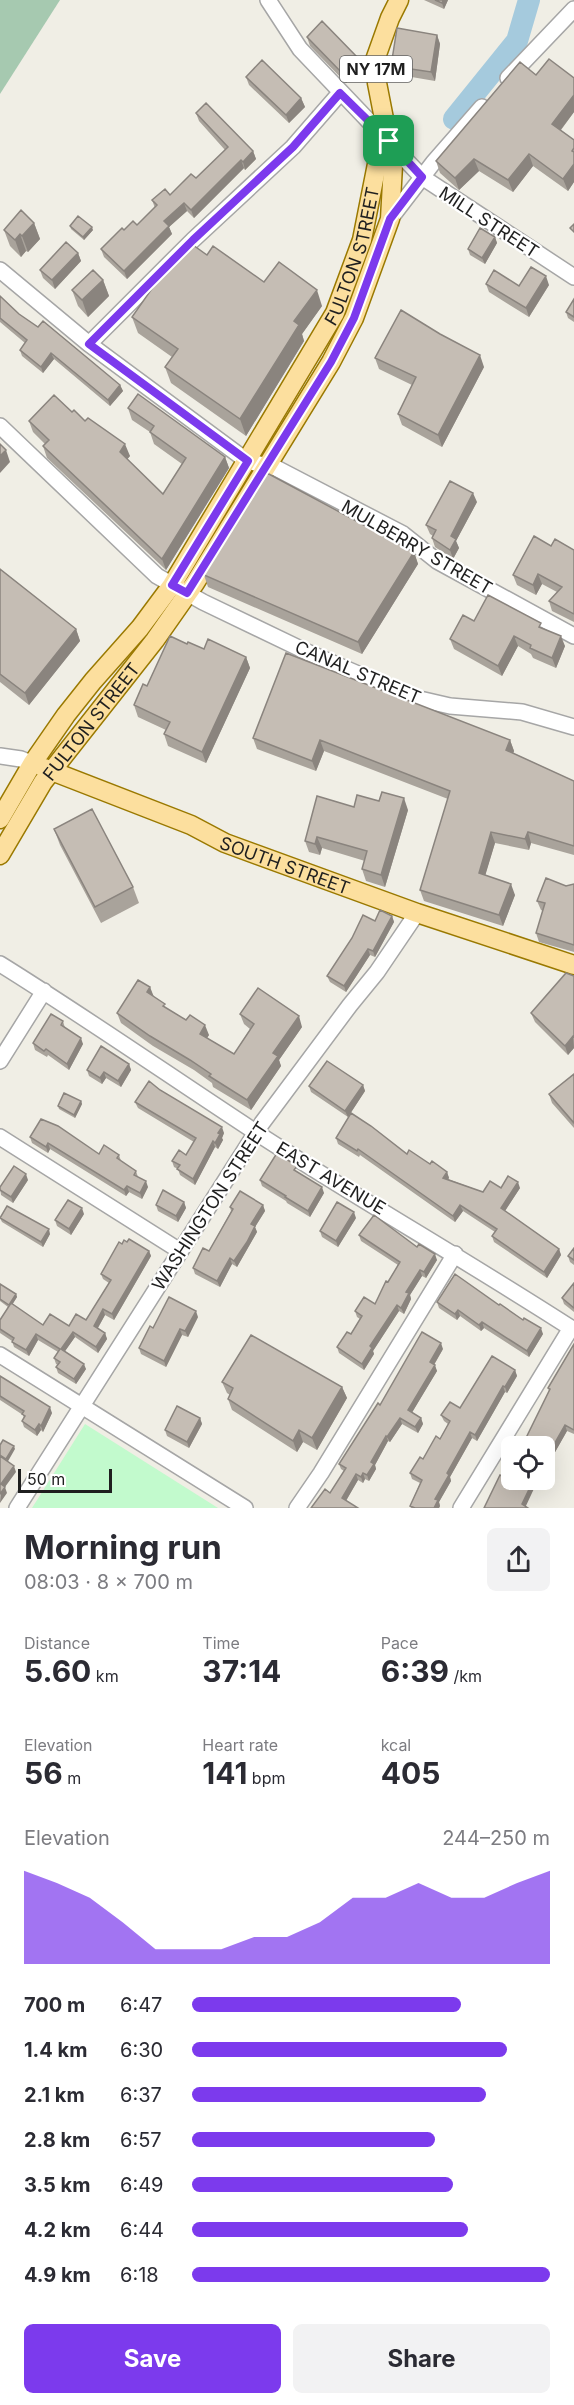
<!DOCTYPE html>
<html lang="en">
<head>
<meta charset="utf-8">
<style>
  body { margin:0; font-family:Inter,sans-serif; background:#f2f2f3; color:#2b2b33; height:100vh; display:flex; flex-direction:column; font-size:22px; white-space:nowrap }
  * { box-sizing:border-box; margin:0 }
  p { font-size:20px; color:#7c7c81 }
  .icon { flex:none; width:33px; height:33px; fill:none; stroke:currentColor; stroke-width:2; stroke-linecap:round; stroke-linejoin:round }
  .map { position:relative; height:1508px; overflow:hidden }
  .details { display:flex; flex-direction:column; background:#fff; flex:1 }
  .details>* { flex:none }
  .tools { position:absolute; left:501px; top:1436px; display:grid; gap:12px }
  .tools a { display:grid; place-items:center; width:54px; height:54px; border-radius:9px; background:#fff; box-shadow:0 6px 24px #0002; font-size:30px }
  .scale { position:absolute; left:18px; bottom:15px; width:94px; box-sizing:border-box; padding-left:6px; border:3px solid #1f1f1f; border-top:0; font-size:16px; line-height:21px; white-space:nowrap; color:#1f1f1f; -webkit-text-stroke:4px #fff; paint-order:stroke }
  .pin { position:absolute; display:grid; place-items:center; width:51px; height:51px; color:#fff; margin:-26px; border-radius:12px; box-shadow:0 3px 9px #0006 }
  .round { display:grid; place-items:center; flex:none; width:63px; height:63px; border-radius:9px; background:#f2f2f3 }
  .head { display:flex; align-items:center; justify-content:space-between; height:102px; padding:0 24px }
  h1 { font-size:33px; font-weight:700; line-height:45px }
  .figures { display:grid; grid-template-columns:repeat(3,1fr); gap:9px; height:102px; padding:6px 24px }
  .figures div { display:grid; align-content:center }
  .figures b { font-size:30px; font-weight:700 }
  .figures small { font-size:16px; font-weight:400 }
  .figures p { font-size:16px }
  .chart { height:168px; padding:12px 24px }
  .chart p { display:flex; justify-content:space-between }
  .chart svg { width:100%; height:108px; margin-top:6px; fill:#7c3aed; opacity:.7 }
  .cta { display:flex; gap:12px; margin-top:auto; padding:12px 24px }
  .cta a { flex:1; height:69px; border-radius:9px; background:#7c3aed; color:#fff; font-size:24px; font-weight:700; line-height:69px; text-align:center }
  .cta a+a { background:#f2f2f3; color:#2b2b33 }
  ul { padding:0 24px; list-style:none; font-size:20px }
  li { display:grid; grid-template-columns:96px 72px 1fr; align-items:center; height:45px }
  li i { height:15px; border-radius:8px; background:#7c3aed }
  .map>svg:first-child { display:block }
  .cemetery { fill:#a6c9b0 }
  .park { fill:#c2facd }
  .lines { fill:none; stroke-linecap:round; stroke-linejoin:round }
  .river { stroke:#a5cadd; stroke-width:22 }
  .minor-casing { stroke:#a6a6a6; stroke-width:18 }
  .major-casing { stroke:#9a7900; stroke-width:21 }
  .minor { stroke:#fff; stroke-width:15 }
  .major { stroke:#fcdf9e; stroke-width:18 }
  .wall { fill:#a9a39b }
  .shaded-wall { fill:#8a847e }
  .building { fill:#c5bdb4; stroke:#8a847e; stroke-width:1.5 }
  .route-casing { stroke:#fff; stroke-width:12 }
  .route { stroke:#7c3aed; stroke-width:8 }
  .labels { text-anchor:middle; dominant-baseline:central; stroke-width:4.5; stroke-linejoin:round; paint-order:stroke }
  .shield { fill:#fff; stroke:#626262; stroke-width:1.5 }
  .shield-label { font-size:16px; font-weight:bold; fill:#1f1f1f }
  .street-label { font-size:18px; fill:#1f1f1f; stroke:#fff }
</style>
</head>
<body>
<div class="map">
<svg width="574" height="1508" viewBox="0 0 574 1508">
  <rect width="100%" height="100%" fill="#f0eee5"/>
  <path class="cemetery" d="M0,0H60L0,94Z"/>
  <path class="park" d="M85,1424L218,1508H32Z"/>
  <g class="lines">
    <path class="river" d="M454,119L517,41L529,0"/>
    <g class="minor-casing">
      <path id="minor" d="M268,0L300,49L422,177L574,277
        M508,78L574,9
        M390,219L433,163L482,107
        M0,270L89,344L247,461L276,468L403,534L437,561L574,636
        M89,344L193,240L293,147L340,93
        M0,426L157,576L203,602L307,652L411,697L450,706L522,712L574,727
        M0,756L21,759L43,768
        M0,964C90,1020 177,1081 266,1139C367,1204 472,1264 574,1330
        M0,1061L44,991
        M0,1137L180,1251
        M0,1355L245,1508
        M17,1508L262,1123L350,1005L377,972L417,913
        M297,1508L321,1473L455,1254
        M461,1508L571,1328"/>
    </g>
    <g class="major-casing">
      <g id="major">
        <path id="s1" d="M44,768L191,825L225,843L417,913L574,965"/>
        <path id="s2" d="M0,819L32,764L66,715L93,681L140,628L172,585L335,313L362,240L379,154L389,141"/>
        <path id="s3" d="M0,855L43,782L155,640L195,583L331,362L354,318L390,219L393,165L377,83L375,60L390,18L399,0"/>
      </g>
    </g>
    <use href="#minor" class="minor"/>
    <use href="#major" class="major"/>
  </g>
  <path class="wall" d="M424,0H448L444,9Z
    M437,35L440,44L435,81L394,74L391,66Z
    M307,37L358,58L362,67L346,83L310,46Z
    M536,75L574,78V112L561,130L574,140V182L568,191L533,166L513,192L479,171L459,190L440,173L436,161Z
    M246,77L301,98L305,107L289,123L249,85Z
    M196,113L253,151L256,159L245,170L244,168L194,218L187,211L169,227L172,234L127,279L104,257L101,249L124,230L137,225L155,208L152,200L170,195L196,178L225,150L199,121Z
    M34,223L40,239L28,252L26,251L21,257L10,246L4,230Z
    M70,226L93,230L84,240L71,229Z
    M495,237L497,243L485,264L470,255L468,249Z
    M78,253L81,261L55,289L43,278L40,270Z
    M207,255L264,282L322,306L302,334L304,341L246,436L171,383L165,367L172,357L138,333L132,317Z
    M103,280L109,296L88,317L78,306L72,290Z
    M486,284L519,286L549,285L529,317L489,292Z
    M0,296L19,314L120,385L123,391L110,406L54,359L43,373L22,356L20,350L25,343L0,322Z
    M574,299V322L568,318L566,312Z
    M375,358L484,367L442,447L402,425L398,414L412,385L379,369Z
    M128,408L225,457L229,468L166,570L47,458L43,446L45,444L33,432L29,421L72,412L85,421L130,456L127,459L163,494L182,464L154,444L150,432L132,420Z
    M477,502L456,541L459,548L453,559L435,547L432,538L433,536L430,534L426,525Z
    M551,546L574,550V622L552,611L549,601L557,592L542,584L536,595L517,585L513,575Z
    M414,552L418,564L362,654L208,587L204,575Z
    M0,569L76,629L80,641L29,705L0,682Z
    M474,621L543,628L565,646L556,668L533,658L531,654L518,646L502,676L454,649L450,639Z
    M187,644L204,649L246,657L250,668L206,763L168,746L164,734L166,730L138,717L134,705L147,686Z
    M253,738L510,740L514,751L513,753L574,781V855L531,843L529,850L495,843L485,875L515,895L503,926L424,901L420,890L448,799L324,751L316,771L257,749Z
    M354,807L408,810L385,887L366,881L362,869L365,861L322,848L320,855L309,852L305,841Z
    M54,829L133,887L139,903L101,923L60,845Z
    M574,884V952L539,942L536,933L543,911L541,910L537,901L566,886Z
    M392,916L394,922L375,957L370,955L346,992L330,982L327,976L375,921Z
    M574,976V1048L568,1055L535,1022L531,1013Z
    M150,987L153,997L166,1008L209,1035L207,1038L234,1054L250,1029L244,1024L240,1014L302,1027L279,1060L281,1066L251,1110L213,1087L212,1083L194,1070L153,1046L121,1023L117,1013Z
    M63,1021L65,1028L83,1044L69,1070L48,1055L47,1057L35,1050L33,1043Z
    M129,1064L131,1070L121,1087L106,1078L102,1084L89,1076L87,1070Z
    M574,1074V1128L552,1103L549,1094Z
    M363,1085L365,1091L348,1117L311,1092L309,1086Z
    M160,1090L224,1133L222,1138L223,1140L218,1149L215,1147L195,1185L180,1175L178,1169L174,1167L172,1161L186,1155L194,1142L138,1108L135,1102Z
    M81,1101L82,1104L75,1118L59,1109L58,1106Z
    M30,1137L99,1154L119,1155L121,1161L136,1171L138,1177L148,1187L142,1199L129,1192L126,1196L50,1149L48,1153L32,1143Z
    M336,1138L407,1154L447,1172L449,1178L448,1179L483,1192L501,1188H520L505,1211L559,1249L561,1255L547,1278L494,1242L492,1236L495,1232L463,1211L455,1222L360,1155L359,1157L338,1144Z
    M299,1172V1173L324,1193L310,1217L287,1203L286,1201L262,1186L260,1180Z
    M28,1180L13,1203L1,1195L0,1187Z
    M184,1202L186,1208L178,1222L158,1211L156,1205Z
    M263,1205L265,1211L255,1227L257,1232L237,1267L232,1264L220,1287L195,1274L193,1268L209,1251L231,1211L230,1207Z
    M84,1214L71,1235L57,1226L55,1220Z
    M0,1218L50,1234L43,1247L2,1222Z
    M356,1218L338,1247L322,1237L320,1231Z
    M359,1235L417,1247L437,1260L426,1278L422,1276L410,1295L411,1299L404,1314L399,1311L373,1351L374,1354L364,1370L339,1353L337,1347L351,1334L360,1319L357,1317L355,1311L375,1304L398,1265L361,1241Z
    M122,1244L149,1251L151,1256L114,1320L105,1315L98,1328L105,1333L107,1339L98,1353L75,1337L65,1351L86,1369L76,1384L58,1373L56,1367L58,1365L56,1364L54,1358L58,1352L38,1340L29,1356L14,1347L12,1341L0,1333V1320L8,1307L0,1301V1284L16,1294L17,1297L12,1305L43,1325L69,1326L86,1320L109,1283L103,1279L101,1274Z
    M574,1248V1265L570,1262L568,1256Z
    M574,1283V1312L564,1304L562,1298Z
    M437,1302L499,1305L543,1334L529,1357L484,1328L481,1331L460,1316L457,1320L439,1308Z
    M198,1317L188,1337L182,1335L166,1367L141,1354L139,1348L153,1328Z
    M574,1344V1434L567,1431L550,1461L544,1458V1446L549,1391L548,1388Z
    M443,1349L434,1365L437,1371L412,1412L421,1418L423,1424L418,1433L402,1424L390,1442L388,1441L375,1465L376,1469L369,1481L365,1479L363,1483L358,1480L346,1501L330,1493L344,1471L341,1469L339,1464L380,1405Z
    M515,1370L517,1376L507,1393L505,1392L477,1441L472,1438L450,1477L451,1481L439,1502L440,1506L439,1508H411L410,1506L420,1483L412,1479L410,1473L423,1459L440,1439L448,1424L444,1421L441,1415L460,1408Z
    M0,1376L52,1413L43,1432L41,1430L37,1436L24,1427L22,1421L24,1418L23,1415L0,1400Z
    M222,1382L342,1387L347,1398L317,1450L303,1442L297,1452L232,1410L228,1399L230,1395L227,1393Z
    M200,1418L202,1424L189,1448L167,1436L165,1430Z"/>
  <path class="shaded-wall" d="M443,0H448L444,9L442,3Z
    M437,35L440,44L435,81L431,72Z
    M358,58L362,67L346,83L343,74Z
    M574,95V112L556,136L552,124Z
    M301,98L305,107L289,123L286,115Z
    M253,151L256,159L245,170L243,162Z
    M529,154L533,166L513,192L508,180Z
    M474,159L479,171L459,190L455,178Z
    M241,160L244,168L194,218L191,210Z
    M574,164V182L568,191L563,179Z
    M184,203L187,211L169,227L172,234L127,279L124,271L164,221Z
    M34,223L40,239L28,252L22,236Z
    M92,227L93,230L84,240L83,237Z
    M20,234L26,251L21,257L15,240Z
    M495,237L497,243L485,264L482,258Z
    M78,253L81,261L55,289L52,280Z
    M546,276L549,285L529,317L526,308Z
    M103,280L109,296L88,317L82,300Z
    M317,290L322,306L302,334L304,341L246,436L240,419L294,321Z
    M51,353L54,359L43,373L41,367Z
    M480,355L484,367L442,447L438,435Z
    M120,385L123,391L110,406L108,400Z
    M125,444L130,456L124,463L120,452Z
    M6,450L10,462L0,473V456Z
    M225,457L229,468L166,570L162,559Z
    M473,493L477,502L456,541L459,548L453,559L450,550L451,536Z
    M414,552L418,564L362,654L358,642Z
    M538,574L542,584L536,595L533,585Z
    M76,629L80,641L29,705L25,693Z
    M514,636L518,646L502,676L498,666Z
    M561,636L565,646L556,668L552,658Z
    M246,657L250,668L206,763L202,752Z
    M320,740L324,751L316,771L312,761Z
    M510,740L514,751L510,761L506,750Z
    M404,798L408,810L385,887L381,875Z
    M491,832L495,843L483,883L479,873Z
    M528,832L531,843L529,850L525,839Z
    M317,837L322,848L320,855L315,844Z
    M511,884L515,895L503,926L499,915Z
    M392,916L394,922L375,957L373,951Z
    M368,949L370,955L346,992L344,986Z
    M150,987L154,997L147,992Z
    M299,1016L302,1027L279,1060L281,1066L251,1110L247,1100L273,1053Z
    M205,1025L209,1035L203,1044L200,1034Z
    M573,1036L574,1048L568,1055L565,1046Z
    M81,1038L83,1044L69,1070L67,1064Z
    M129,1064L131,1070L121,1087L118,1081Z
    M104,1072L106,1078L102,1084L100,1078Z
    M363,1085L365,1091L348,1117L345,1111Z
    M81,1101L82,1104L75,1118L74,1115Z
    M222,1127L224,1133L222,1138L223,1140L218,1149L215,1143L218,1133Z
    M213,1141L215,1147L195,1185L193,1179Z
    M48,1143L50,1149L48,1153L46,1147Z
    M447,1172L449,1178L445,1184L443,1178Z
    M26,1174L28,1180L13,1203L11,1197Z
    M146,1181L148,1187L142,1199L140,1193Z
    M518,1182L520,1188L503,1214L501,1208Z
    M127,1186L129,1192L126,1196L124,1190Z
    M322,1187L324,1193L310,1217L308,1211Z
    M184,1202L186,1208L178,1222L176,1216Z
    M263,1205L265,1211L255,1227L257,1232L237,1267L234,1261L251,1224Z
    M460,1205L463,1211L455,1222L453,1216Z
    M82,1208L84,1214L71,1235L69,1229Z
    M354,1212L356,1218L338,1247L336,1241Z
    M49,1229L50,1234L43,1247L41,1242Z
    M559,1249L561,1255L547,1278L544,1272Z
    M149,1251L151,1256L114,1320L112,1314Z
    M435,1254L437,1260L426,1278L424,1272Z
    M230,1258L232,1264L220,1287L217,1281Z
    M420,1270L422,1276L410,1295L411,1299L404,1314L401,1308L406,1292Z
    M16,1294L17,1297L10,1308L9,1305Z
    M397,1305L399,1311L373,1351L374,1354L364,1370L362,1364L370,1346Z
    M103,1309L105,1315L96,1331L94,1326Z
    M458,1310L460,1316L457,1320L455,1314Z
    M196,1311L198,1317L188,1337L185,1331Z
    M482,1322L484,1328L481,1331L479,1325Z
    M541,1328L543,1334L529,1357L527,1351Z
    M180,1329L182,1335L166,1367L164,1361Z
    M73,1332L75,1337L63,1354L61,1349Z
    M105,1333L107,1339L98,1353L96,1347Z
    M36,1334L38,1340L29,1356L26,1350Z
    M441,1343L443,1349L432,1368L430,1362Z
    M84,1364L86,1369L76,1384L74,1379Z
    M435,1365L437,1371L410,1416L408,1410Z
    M515,1370L517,1376L507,1393L505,1387Z
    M503,1386L505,1392L477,1441L475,1435Z
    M342,1387L347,1398L317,1450L312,1438Z
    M50,1407L52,1413L43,1432L41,1426Z
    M200,1418L202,1424L189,1448L187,1442Z
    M400,1418L402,1424L390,1442L387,1437Z
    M421,1418L423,1424L418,1433L415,1427Z
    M39,1424L41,1430L37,1436L35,1430Z
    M565,1425L567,1431L550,1461L548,1455Z
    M299,1430L303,1442L297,1452L293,1441Z
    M470,1432L472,1438L450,1477L451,1481L439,1502L440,1506L439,1508H434L435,1499L447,1473Z
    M386,1436L388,1441L375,1465L376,1469L369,1481L367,1475L371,1462Z
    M14,1446L15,1449L7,1463L6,1459Z
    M14,1466L16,1472L5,1487L7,1493L0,1503L1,1484Z
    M363,1473L365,1479L363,1483L361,1477Z
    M356,1474L358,1480L344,1504L342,1498Z
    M534,1479H538V1480L525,1508L522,1504Z"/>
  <path class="building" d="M435,0H443L442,3Z
    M322,21L358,58L343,74L307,37Z
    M397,28L437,35L431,72L391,66Z
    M549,59L574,78V95L552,124L574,140V148L572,151L574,152V164L563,179L529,154L508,180L474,159L455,178L436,161L520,62L536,75Z
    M262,60L301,98L286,115L246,77Z
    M206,103L253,151L243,162L241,160L191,210L184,203L164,221L169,226L124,271L101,249L122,228L124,230L133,221L137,225L157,205L152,200L165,189L170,195L191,174L196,178L228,147L196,113Z
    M21,210L34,223L22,236L20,234L15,240L4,230Z
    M78,216L92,227L83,237L70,226Z
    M574,224V232L570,228Z
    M480,228L495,237L482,258L468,249Z
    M186,240L207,255L213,246L264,282L279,262L317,290L294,321L299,325L240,419L165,367L178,349L132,317Z
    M66,242L78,253L52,280L40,270Z
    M531,267L546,276L526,308L486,284L494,270L519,286Z
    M93,270L103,280L82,300L72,290Z
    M0,296L19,314L38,327L43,321L120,385L108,400L51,353L41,367L20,350L27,340L0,318Z
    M574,299V317L566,312Z
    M401,310L440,334L480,355L438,435L398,414L416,377L375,358Z
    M138,394L225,457L162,559L43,446L49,440L29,421L54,395L72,412L74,410L85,421L88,418L125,444L120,452L163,494L186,458L150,432L154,426L128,408Z
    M0,444L6,450L0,456Z
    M267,473L414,552L358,642L204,575Z
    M450,481L473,493L451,536L456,539L450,550L432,538L436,530L426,525Z
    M534,536L551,546L555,539L574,550V614L549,601L562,587L538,574L533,585L513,575Z
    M0,569L76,629L25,693L0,674Z
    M488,595L541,623L539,627L561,636L552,658L530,648L531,645L514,636L498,666L450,639L463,615L474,621Z
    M170,636L187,644L188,642L204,649L208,639L246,657L202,752L164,734L170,722L134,705L143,684L147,686Z
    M286,653L510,740L506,750L574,781V846L528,832L525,839L491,832L479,873L511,884L499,915L420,890L450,791L320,740L312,761L253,738Z
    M382,792L404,798L381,875L362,869L367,851L317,837L315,844L305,841L317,796L354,807L357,795L379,801Z
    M92,809L133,887L95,907L54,829Z
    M546,878L566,886L574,884V945L536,933L545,903L537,901Z
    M380,910L392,916L373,951L368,949L344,986L327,976L352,938L363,915L375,921Z
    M566,973L574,976V1037L573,1036L565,1046L531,1013Z
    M138,980L150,987L147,992L165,1004L163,1006L186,1020L190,1015L205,1025L200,1034L234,1054L254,1024L240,1014L258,988L299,1016L273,1053L278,1056L247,1100L209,1076L211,1074L190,1060L150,1036L117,1013Z
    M51,1014L63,1021L61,1025L81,1038L67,1064L46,1049L44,1051L33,1043Z
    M101,1046L129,1064L118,1081L104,1072L100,1078L87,1070Z
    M327,1061L363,1085L345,1111L309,1086Z
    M574,1074V1123L549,1094Z
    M149,1081L160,1090L222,1127L218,1133L220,1134L215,1143L213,1141L193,1179L177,1169L180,1165L172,1161L179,1150L186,1155L196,1138L135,1102Z
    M64,1093L81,1101L74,1115L58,1106Z
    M351,1113L371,1126L407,1154L409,1150L430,1164L432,1161L447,1172L443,1178L483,1192L490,1181L501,1188L508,1176L518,1182L501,1208L559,1249L544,1272L492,1236L497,1229L460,1205L453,1216L358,1149L357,1151L336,1138Z
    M41,1119L58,1126L99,1154L104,1145L119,1155L117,1158L136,1171L134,1175L146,1181L140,1193L127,1186L124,1190L48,1143L46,1147L30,1137Z
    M277,1153L297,1166L294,1170L322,1187L308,1211L285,1197L286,1196L260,1180Z
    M14,1166L26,1174L11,1197L0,1190V1187Z
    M163,1190L184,1202L176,1216L156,1205Z
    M240,1191L263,1205L251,1224L255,1226L247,1242L234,1261L230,1258L217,1281L193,1268L203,1248L209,1251L233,1209L230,1207Z
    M68,1200L82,1208L69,1229L55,1220Z
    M337,1202L354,1212L336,1241L320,1231Z
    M7,1206L49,1229L41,1242L0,1218Z
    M374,1215L417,1247L419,1244L435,1254L424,1272L420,1270L406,1292L409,1293L401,1308L397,1305L370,1346L372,1348L362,1364L337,1347L347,1332L351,1334L362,1316L355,1311L364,1297L375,1304L386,1281L388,1282L400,1262L359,1235Z
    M129,1239L149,1251L112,1314L103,1309L94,1326L105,1333L96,1347L73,1332L61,1349L84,1364L74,1379L56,1367L60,1362L54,1358L60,1349L36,1334L26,1350L12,1342L14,1338L0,1329V1320L11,1303L43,1325L50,1314L69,1326L76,1314L86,1320L111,1280L101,1274L119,1242L122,1244L124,1240L127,1242Z
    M574,1248V1260L568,1256Z
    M455,1274L499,1305L500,1304L523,1320L524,1318L541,1328L527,1351L482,1322L479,1325L458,1310L455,1314L437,1302Z
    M574,1283V1308L562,1298Z
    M0,1284L16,1294L9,1305L0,1299Z
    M169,1297L196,1311L185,1331L180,1329L164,1361L139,1348L150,1326L153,1328Z
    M422,1332L441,1343L430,1362L435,1365L408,1410L421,1418L415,1427L400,1418L387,1437L386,1436L371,1462L374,1464L367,1475L363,1473L361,1477L356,1474L342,1498L358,1508H311L325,1489L330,1493L346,1468L339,1464L378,1403L380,1405Z
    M251,1335L342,1387L312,1438L299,1430L293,1441L228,1399L233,1388L222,1382Z
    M574,1344V1430L565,1425L548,1455L544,1453V1446H522L550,1389L548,1388Z
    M492,1356L515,1370L505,1387L503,1386L475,1435L470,1432L447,1473L449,1475L435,1499L438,1500L434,1508H415L410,1506L422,1480L410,1473L420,1457L423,1459L436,1436L440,1439L450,1421L441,1415L450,1402L460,1408Z
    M0,1376L50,1407L41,1426L39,1424L35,1430L22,1421L25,1416L22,1414L24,1411L0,1396Z
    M177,1406L200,1418L187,1442L165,1430Z
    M3,1440L14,1446L6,1459L0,1455V1445Z
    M0,1456L14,1466L1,1484L5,1487L0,1494Z
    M512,1465V1479H534L522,1504L528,1508H484L500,1475L504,1477Z"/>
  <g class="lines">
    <g class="route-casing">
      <path id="route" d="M340,93L389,141L422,177L390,219L354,318L331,362L187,593L172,585L248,461L89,344L193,240L293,147Z"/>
    </g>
    <use href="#route" class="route"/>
  </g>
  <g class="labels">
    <rect class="shield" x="340" y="56" width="72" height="26" rx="4.5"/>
    <g class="shield-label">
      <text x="376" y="69">NY 17M</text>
    </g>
    <g class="street-label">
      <text transform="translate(489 222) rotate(33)">MILL STREET</text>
      <text stroke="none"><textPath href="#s2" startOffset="668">FULTON STREET</textPath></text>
      <text transform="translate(417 547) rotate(30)">MULBERRY STREET</text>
      <text transform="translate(358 672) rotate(23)">CANAL STREET</text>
      <text stroke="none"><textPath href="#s3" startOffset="162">FULTON STREET</textPath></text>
      <text stroke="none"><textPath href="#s1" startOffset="260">SOUTH STREET</textPath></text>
      <text transform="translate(331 1178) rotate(31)">EAST AVENUE</text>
      <text transform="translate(210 1206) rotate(-57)">WASHINGTON STREET</text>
    </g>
  </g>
</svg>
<div class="tools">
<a><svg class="icon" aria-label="locate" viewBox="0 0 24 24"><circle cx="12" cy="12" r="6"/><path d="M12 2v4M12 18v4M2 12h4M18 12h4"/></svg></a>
</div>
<div class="scale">50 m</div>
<div class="pin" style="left:389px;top:141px;background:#1e9e55"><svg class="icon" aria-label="arrive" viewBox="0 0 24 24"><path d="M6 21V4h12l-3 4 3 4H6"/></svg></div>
</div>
<section class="details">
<div class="head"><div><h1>Morning run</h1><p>08:03 · 8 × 700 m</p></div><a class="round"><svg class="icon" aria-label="share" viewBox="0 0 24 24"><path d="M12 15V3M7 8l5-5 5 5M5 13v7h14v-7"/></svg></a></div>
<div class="figures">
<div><p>Distance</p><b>5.60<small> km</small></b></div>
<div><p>Time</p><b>37:14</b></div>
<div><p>Pace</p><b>6:39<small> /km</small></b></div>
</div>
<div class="figures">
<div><p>Elevation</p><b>56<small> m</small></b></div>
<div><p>Heart rate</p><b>141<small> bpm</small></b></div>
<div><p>kcal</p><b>405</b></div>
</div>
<div class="chart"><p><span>Elevation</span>244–250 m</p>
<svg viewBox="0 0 160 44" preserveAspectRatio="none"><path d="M0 44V6L10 11L20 17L30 27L40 38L50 38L60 38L70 33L80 33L90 27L100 17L110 17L120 11L130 17L140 17L150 11L160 6V44z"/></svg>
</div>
<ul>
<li><b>700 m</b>6:47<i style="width:75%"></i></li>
<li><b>1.4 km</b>6:30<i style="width:88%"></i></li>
<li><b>2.1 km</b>6:37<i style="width:82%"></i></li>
<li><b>2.8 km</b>6:57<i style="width:68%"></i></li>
<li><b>3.5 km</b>6:49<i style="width:73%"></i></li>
<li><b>4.2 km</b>6:44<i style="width:77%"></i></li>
<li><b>4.9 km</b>6:18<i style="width:100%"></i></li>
</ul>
<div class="cta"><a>Save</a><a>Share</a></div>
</section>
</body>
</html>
